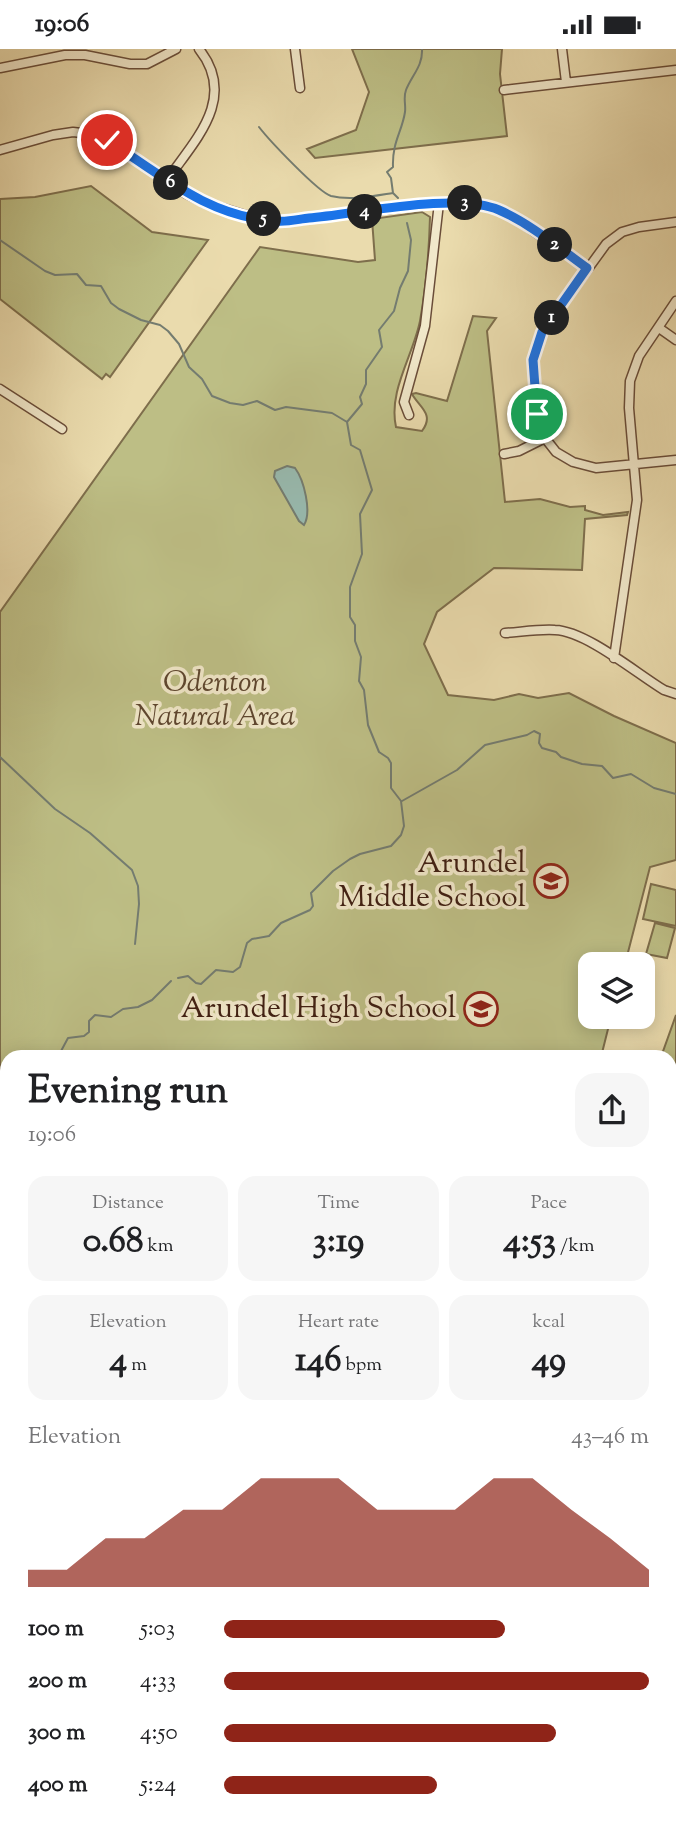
<!DOCTYPE html>
<html lang="en">
<head>
<meta charset="utf-8">
<style>
  body { margin:0; font-family:"Sorts Mill Goudy",serif; background:#f6f6f6; color:#202124; height:100vh; display:flex; flex-direction:column; font-size:26px; white-space:nowrap }
  * { box-sizing:border-box; margin:0 }
  p { font-size:23px; color:#757577 }
  .icon { flex:none; width:38px; height:38px; fill:none; stroke:currentColor; stroke-width:2; stroke-linecap:round; stroke-linejoin:round }
  .map { position:relative; flex:1; overflow:hidden }
  .details { position:absolute; left:0px; top:1001px; width:677px; height:779px; display:flex; flex-direction:column; background:#fff; border-radius:21px 21px 0 0; box-shadow:0 4px 18px #0003 }
  .details>* { flex:none }
  .tools { position:absolute; left:578px; top:903px; display:grid; gap:14px }
  .tools a { display:grid; place-items:center; width:77px; height:77px; border-radius:14px; background:#fff; box-shadow:0 4px 18px #0003; font-size:35px }
  .pin { position:absolute; display:grid; place-items:center; width:60px; height:60px; color:#fff; margin:-30px; border:4px solid #fff; border-radius:50%; box-shadow:0 2px 7px #0007 }
  .km { position:absolute; width:35px; height:35px; margin:-18px; border-radius:50%; background:#222; color:#fff; font-size:19px; line-height:35px; text-align:center }
  .round { display:grid; place-items:center; flex:none; width:74px; height:74px; border-radius:21px; background:#f6f6f6 }
  .summary { display:flex; align-items:center; justify-content:space-between; height:119px; padding:0 28px }
  h1 { font-size:38px; font-weight:800; line-height:52px }
  .stats { display:grid; grid-template-columns:repeat(3,1fr); gap:10px; height:119px; padding:7px 28px }
  .stats div { display:grid; align-content:center; border-radius:18px; background:#f6f6f6; text-align:center }
  .stats b { font-size:35px; font-weight:800 }
  .stats small { font-size:19px; font-weight:400 }
  .stats p { font-size:19px }
  .chart { height:196px; padding:14px 28px }
  .chart p { display:flex; justify-content:space-between }
  .chart svg { width:100%; height:126px; margin-top:7px; fill:#8f2418; opacity:.7 }
  ul { padding:0 28px; list-style:none; font-size:23px }
  li { display:grid; grid-template-columns:112px 84px 1fr; align-items:center; height:52px }
  li i { height:18px; border-radius:9px; background:#8f2418 }
  .status { display:flex; justify-content:space-between; align-items:center; height:49px; padding:0 35px; background:#fff; direction:ltr }
  .status svg { height:19px; fill:currentColor }
  .map>svg:first-child { display:block }
  .green { fill:#bdbe85; stroke:#7e6e4c; stroke-width:2 }
  .water { fill:#98baaf; stroke:#747c70; stroke-width:2 }
  .lines { fill:none; stroke-linecap:round; stroke-linejoin:round }
  .stream { stroke:#747c70; stroke-width:2 }
  .minor-casing { stroke:#6a4d39; stroke-width:11 }
  .minor { stroke:#f1e8ca; stroke-width:8 }
  .route-casing { stroke:#fff; stroke-width:14 }
  .route { stroke:#1a73e8; stroke-width:9 }
  .labels { text-anchor:middle; dominant-baseline:central; stroke-width:7; stroke-linejoin:round; paint-order:stroke }
  .park-label { font-size:30px; font-style:italic; fill:#5e462f; stroke:#f1e8ca }
  .poi-label { font-size:30px; fill:#3f1e12; stroke:#f1e8ca; text-anchor:end }
</style>
</head>
<body>
<div class="status"><b>19:06</b><svg viewBox="0 0 49 12"><path d="M0 12V9h3v3zM5 12V6h3v6zM10 12V3h3v9zM15 12V0h3v12zM26 1h20v11H26zM47 4h2v5h-2z"/></svg></div>
<div class="map">
<svg width="676" height="1779" viewBox="0 0 676 1779">
  <rect width="100%" height="100%" fill="#eadbad"/>
  <filter id="stains"><feTurbulence type="fractalNoise" baseFrequency=".00286" numOctaves="4"/><feColorMatrix values="0 0 0 0 .2 0 0 0 0 .09 0 0 0 0 .02 0 0 0 .5 -.17"/></filter>
  <radialGradient id="worn" r=".72"><stop offset=".6" stop-color="#630" stop-opacity="0"/><stop offset="1" stop-color="#630" stop-opacity=".3"/></radialGradient>
  <path class="green" d="M352,0H502L500,25L507,87L315,109L307,100L356,81L369,43Z
    M91,137L152,183L208,191L110,328L106,325L102,330L0,250V150L35,148Z
    M422,163L430,168C429,202 426,239 420,272C413,307 388,342 396,378L422,382C435,365 419,358 412,345L416,344L447,352L473,267L496,269L487,282L505,453L540,450L570,458L585,457V461L603,466L628,463L627,466L585,470L582,521L494,519L437,563L424,595L448,646L494,651L519,645L538,649L569,644L614,667L676,694V811L650,818L625,915H590V968H611L601,1008H7V1109L1,1116L0,1123V563L260,198L358,213L375,211L372,170Z
    M651,835L676,841V877L643,870Z
    M655,874L675,879L667,909L646,905Z
    M676,966V1036L670,1033V1008H661Z
    M670,1137L676,1142V1213H670Z
    M670,1229L676,1231V1337L670,1336Z
    M7,1440V1456L1,1459L7,1480V1773H171L188,1779H0V1441Z
    M670,1760L676,1767V1779H325L324,1773H670Z"/>
  <path class="water" d="M287,417L295,419C304,431 312,463 304,476L299,472L274,428L275,422Z"/>
  <g class="lines">
    <path class="stream" d="M259,78C269,91 318,143 331,147C350,152 374,147 393,144
      M398,149L393,144L391,129L387,123L393,118C392,93 402,83 405,63C406,55 403,49 406,41C412,26 423,17 422,0
      M0,191L45,222L55,226L77,225L86,236L101,237L111,254L119,260L141,271L160,276L168,282L179,295L189,318L202,330L212,347L230,354L243,356L257,352L275,361L286,358L332,364L347,373
      M0,708L55,760L90,784L132,821L138,837L139,855L135,895
      M402,752L457,721L485,696L527,686L534,682L540,685L539,694L542,699L556,703L561,708L582,715L602,717L613,729L631,725L654,739L676,745
      M178,929L188,927L196,934L201,935L216,921L233,923L240,918L247,894L252,890L269,887L281,874L310,861L313,857L311,844L333,822L350,810L360,805L391,797L401,786L404,777L401,752L391,739V714L388,709L379,703L368,676L364,641L359,632L361,608L355,592V576L350,568V538L362,505L360,465L372,441L360,401L351,396L347,373L362,355L360,348L366,335V321L382,298L379,281L394,262L400,239L408,222L411,191L407,174
      M11,1008L13,1006L19,1008
      M31,1008L41,1003L49,1008
      M53,1008L60,1004L68,989L84,987L89,983V972L95,966L111,968L123,960L138,958L152,951L171,932
      M0,1033L7,1012"/>
    <g class="minor-casing">
      <path id="minor" d="M295,0L300,39
        M562,0L566,33
        M0,19L65,6H85L130,15H147L176,0
        M504,41L676,21
        M0,101L53,86L73,83L90,85L107,91L185,144L203,153L245,166L278,173L439,154H470L497,160L522,174L587,219
        M167,131C195,91 238,49 199,0
        M676,173L639,178L622,183L606,195L542,283L533,311L537,365L545,389L556,403L573,413L596,419L676,411
        M659,279L676,291
        M0,340L62,380
        M409,366L404,353L425,277L439,154
        M504,405L519,402L545,389
        M505,584C521,583 538,580 555,581C586,582 636,624 664,641L676,645
        M614,609L637,451L629,359L630,332L639,307L676,252
        M0,1290L7,1287
        M670,1365L676,1367
        M0,1480L7,1506
        M0,1589L7,1605
        M674,1731H676
        M240,1773L257,1779
        M312,1779L313,1773"/>
    </g>
    <use href="#minor" class="minor"/>
  </g>
  <g class="lines">
    <g class="route-casing">
      <path id="route" d="M107,91C161,126 210,169 277,172C288,173 299,170 309,169C357,165 457,143 499,161C531,175 559,199 587,219L542,283L533,311L537,365"/>
    </g>
    <use href="#route" class="route"/>
  </g>
  <defs>
    <g id="school-ring" transform="scale(1.75)"><circle r="9.5" fill="#f1e8ca" stroke="#8f2418" stroke-width="1.5"/><path d="M0-5L7-2L0 1L-7-2ZM-4 1L0 2.5L4 1V4Q0 6-4 4Z" fill="#8f2418"/></g>
  </defs>
  <g fill-rule="evenodd">
    <use href="#school-ring" x="551" y="832"/>
    <use href="#school-ring" x="481" y="960"/>
  </g>
  <g class="labels">
    <g class="park-label">
      <text x="215" y="634">Odenton<tspan x="215" dy="34">Natural Area</tspan></text>
    </g>
    <g class="poi-label">
      <text x="526" y="815">Arundel<tspan x="526" dy="34">Middle School</tspan></text>
      <text x="456" y="960">Arundel High School</text>
    </g>
  </g>
  <rect width="100%" height="100%" filter="url(#stains)"/>
  <rect width="100%" height="100%" fill="url(#worn)"/>
</svg>
<div class="tools">
<a><svg class="icon" aria-label="layers" viewBox="0 0 24 24"><path d="M12 4l9 5-9 5-9-5zM3 14l9 5 9-5"/></svg></a>
</div>
<div class="pin" style="left:537px;top:365px;background:#1e9e55"><svg class="icon" aria-label="arrive" viewBox="0 0 24 24"><path d="M6 21V4h12l-3 4 3 4H6"/></svg></div>
<div class="pin" style="left:107px;top:91px;background:#d93025"><svg class="icon" aria-label="check" viewBox="0 0 24 24"><path d="M5 12l5 5 9-10"/></svg></div>
<b class="km" style="left:552px;top:269px">1</b>
<b class="km" style="left:555px;top:196px">2</b>
<b class="km" style="left:465px;top:154px">3</b>
<b class="km" style="left:365px;top:163px">4</b>
<b class="km" style="left:264px;top:170px">5</b>
<b class="km" style="left:171px;top:134px">6</b>
<section class="details">
<div class="summary"><div><h1>Evening run</h1><p>19:06</p></div><a class="round"><svg class="icon" aria-label="share" viewBox="0 0 24 24"><path d="M12 15V3M7 8l5-5 5 5M5 13v7h14v-7"/></svg></a></div>
<div class="stats">
<div><p>Distance</p><b>0.68<small> km</small></b></div>
<div><p>Time</p><b>3:19</b></div>
<div><p>Pace</p><b>4:53<small> /km</small></b></div>
</div>
<div class="stats">
<div><p>Elevation</p><b>4<small> m</small></b></div>
<div><p>Heart rate</p><b>146<small> bpm</small></b></div>
<div><p>kcal</p><b>49</b></div>
</div>
<div class="chart"><p><span>Elevation</span>43–46 m</p>
<svg viewBox="0 0 160 44" preserveAspectRatio="none"><path d="M0 44V38L10 38L20 27L30 27L40 17L50 17L60 6L70 6L80 6L90 17L100 17L110 17L120 6L130 6L140 17L150 27L160 38V44z"/></svg>
</div>
<ul>
<li><b>100 m</b>5:03<i style="width:66%"></i></li>
<li><b>200 m</b>4:33<i style="width:100%"></i></li>
<li><b>300 m</b>4:50<i style="width:78%"></i></li>
<li><b>400 m</b>5:24<i style="width:50%"></i></li>
</ul>
</section>
</div>
</body>
</html>
